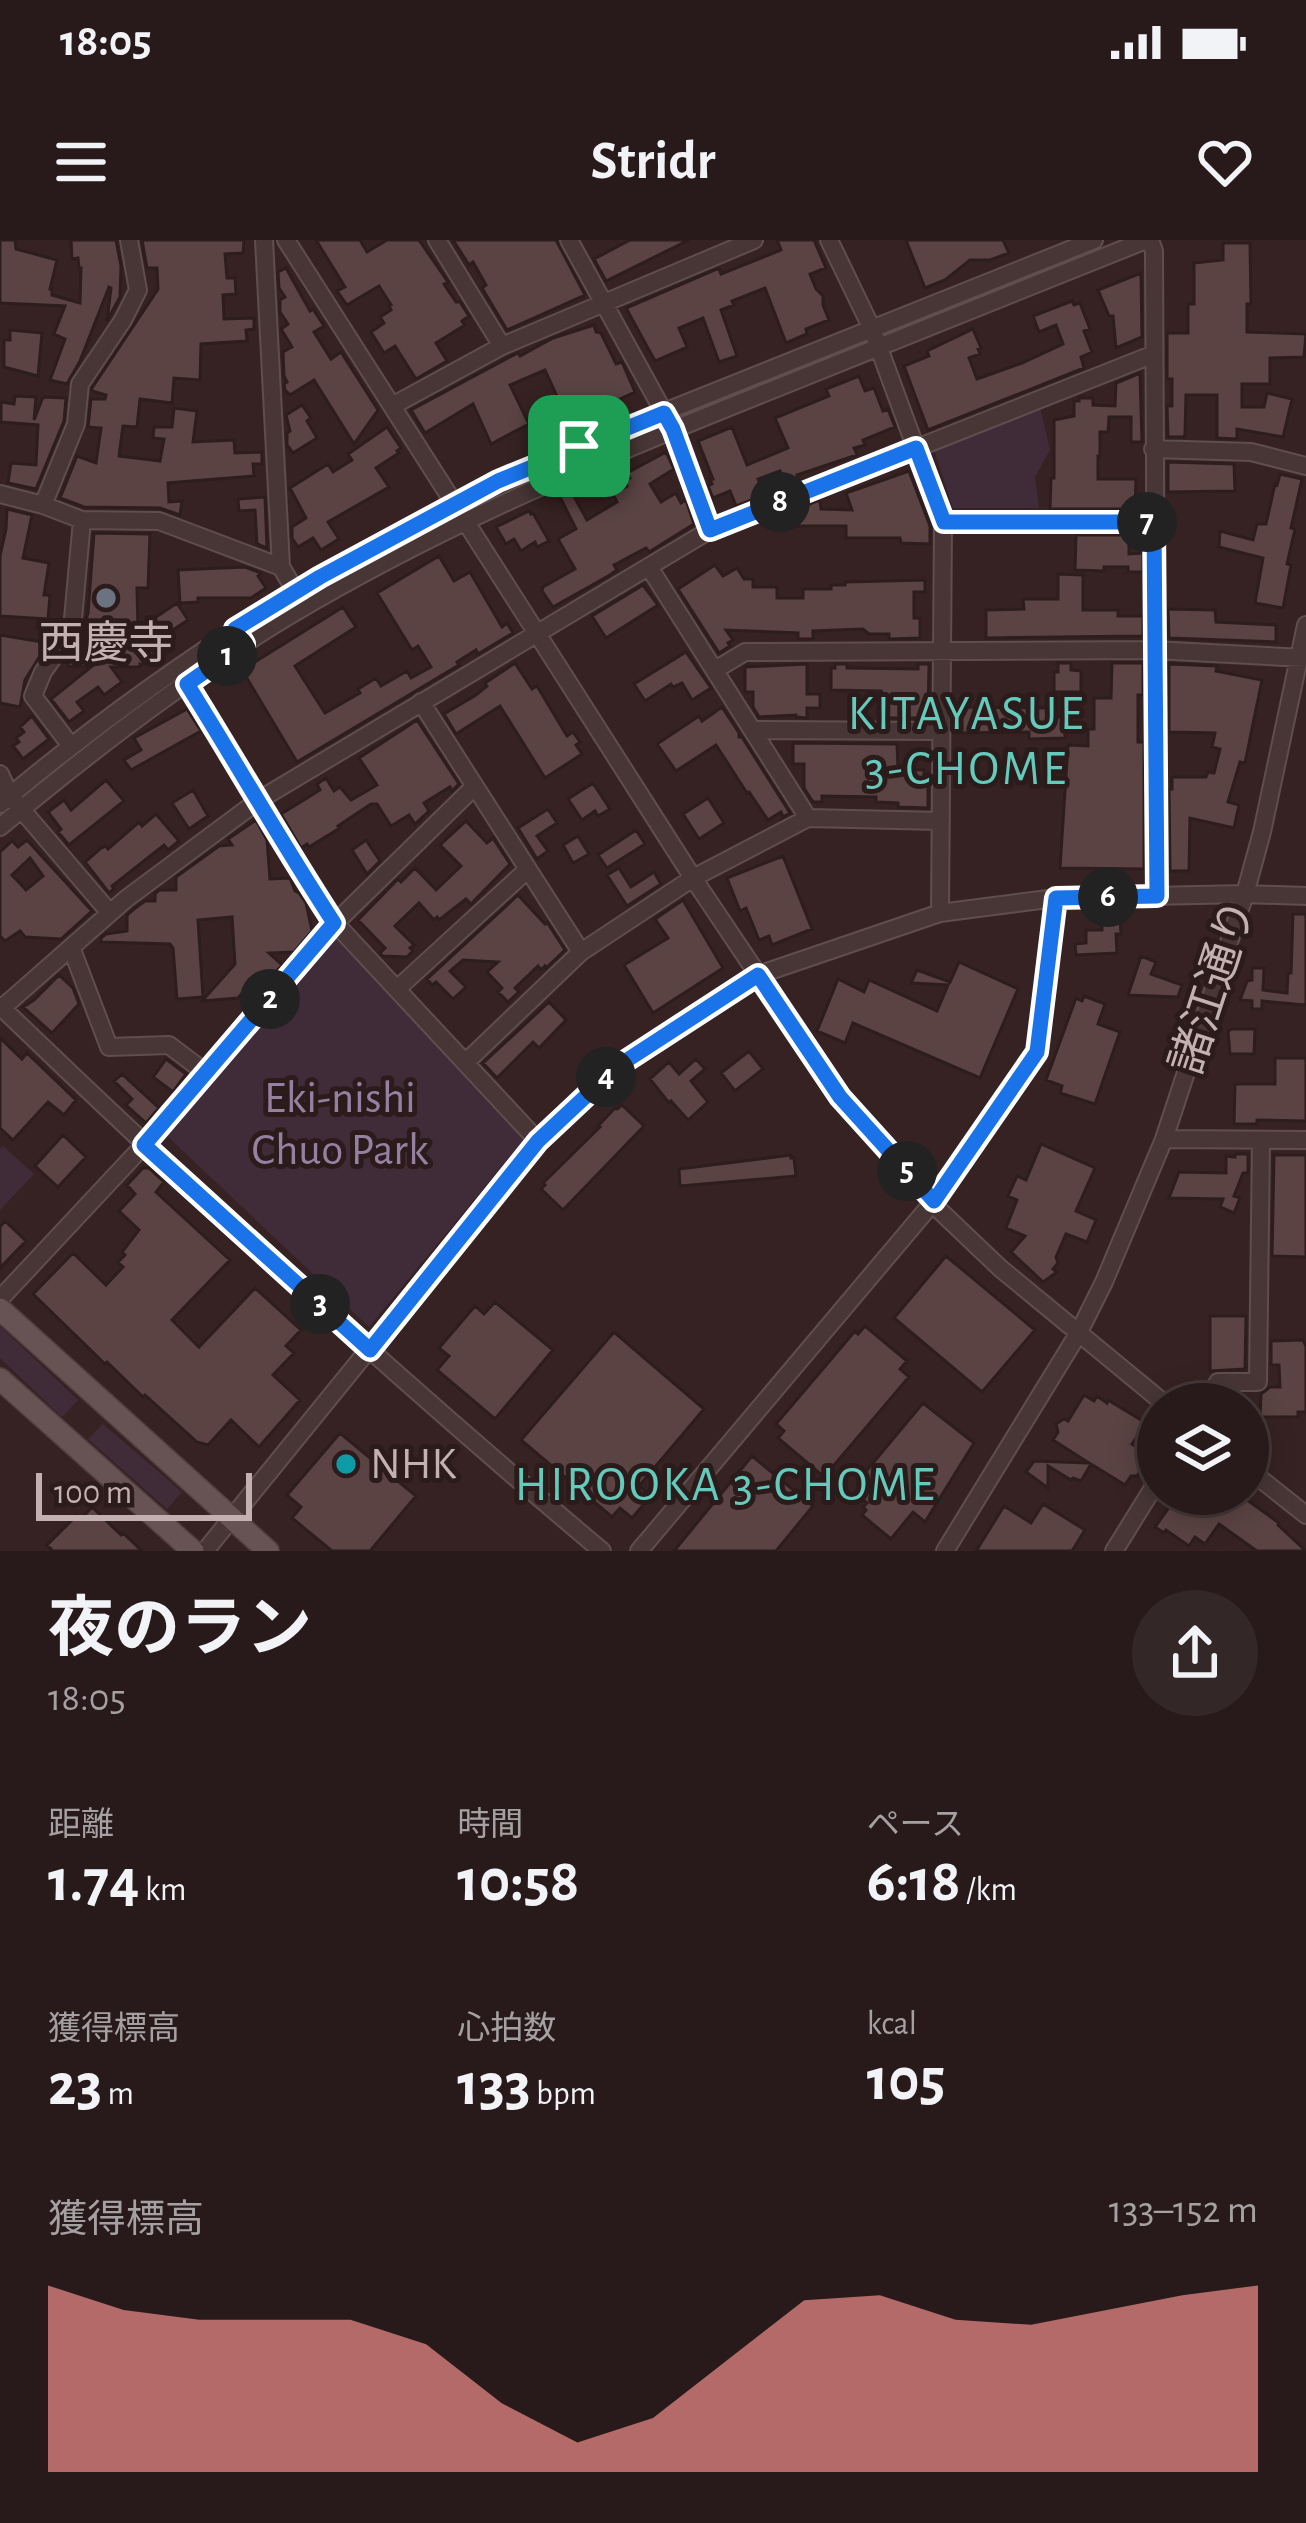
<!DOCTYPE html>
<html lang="ja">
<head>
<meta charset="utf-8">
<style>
  body { margin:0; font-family:"Alegreya Sans","Noto Sans JP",sans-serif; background:#342727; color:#f1f3f6; height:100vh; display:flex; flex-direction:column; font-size:45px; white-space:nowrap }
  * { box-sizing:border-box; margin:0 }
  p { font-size:39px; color:#a5a1a2 }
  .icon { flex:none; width:66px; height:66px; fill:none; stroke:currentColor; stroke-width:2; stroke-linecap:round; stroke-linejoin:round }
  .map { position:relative; height:1311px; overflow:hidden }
  .details { display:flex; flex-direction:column; background:#281a1a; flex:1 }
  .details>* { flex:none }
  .buttons { position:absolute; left:1137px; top:1143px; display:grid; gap:24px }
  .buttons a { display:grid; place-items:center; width:132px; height:132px; border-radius:50%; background:#281a1a; box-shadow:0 6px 30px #0003,0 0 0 3px #443839; font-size:60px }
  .scale { position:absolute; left:36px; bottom:30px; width:216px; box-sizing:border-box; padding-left:12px; border:6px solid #c3b1b0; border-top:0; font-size:33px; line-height:42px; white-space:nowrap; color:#c3b1b0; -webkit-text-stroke:9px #2c1b1b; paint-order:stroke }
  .pin { position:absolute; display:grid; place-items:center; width:102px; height:102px; color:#fff; margin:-51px; border-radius:24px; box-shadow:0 6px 18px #0006 }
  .km { position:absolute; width:60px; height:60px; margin:-30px; border-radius:50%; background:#222; color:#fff; font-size:33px; line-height:60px; text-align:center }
  .round { display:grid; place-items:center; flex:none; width:126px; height:126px; border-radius:63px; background:#342727 }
  .headline { display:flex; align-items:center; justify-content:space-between; height:204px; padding:0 48px }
  h1 { font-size:66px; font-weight:700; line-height:90px }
  .figures { display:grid; grid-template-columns:repeat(3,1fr); gap:18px; height:204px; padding:12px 48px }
  .figures div { display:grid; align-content:center }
  .figures b { font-size:60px; font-weight:700 }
  .figures small { font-size:33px; font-weight:400 }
  .figures p { font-size:33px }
  .chart { height:336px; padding:24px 48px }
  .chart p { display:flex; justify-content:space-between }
  .chart svg { width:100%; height:216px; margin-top:12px; fill:#ef8d89; opacity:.7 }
  .status { display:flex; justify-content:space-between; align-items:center; height:84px; padding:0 60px; background:#281a1a; direction:ltr }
  .status svg { height:33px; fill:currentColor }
  header { display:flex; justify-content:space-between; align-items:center; height:156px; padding:0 48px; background:#281a1a; font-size:54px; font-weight:700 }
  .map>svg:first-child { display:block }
  .green { fill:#402c39 }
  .building { fill:#5b4343; stroke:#2e1d1d; stroke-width:3; fill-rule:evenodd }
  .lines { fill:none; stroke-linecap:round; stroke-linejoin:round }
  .minor-casing { stroke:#5f4e4d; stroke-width:20 }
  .major-casing { stroke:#503f3f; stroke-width:24 }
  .minor { stroke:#473635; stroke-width:16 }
  .major { stroke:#675353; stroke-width:21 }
  .route-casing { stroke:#fff; stroke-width:24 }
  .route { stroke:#1a73e8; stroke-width:15 }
  .worship-dot { fill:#6b7280; stroke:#2c1b1b; stroke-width:4.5 }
  .culture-dot { fill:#0f9aa8; stroke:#2c1b1b; stroke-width:4.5 }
  .labels { text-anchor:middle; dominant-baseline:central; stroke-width:10; stroke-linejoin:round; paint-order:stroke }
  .poi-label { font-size:45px; fill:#c3b1b0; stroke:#2c1b1b }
  .street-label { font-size:45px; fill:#c3b1b0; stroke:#2c1b1b }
  .park-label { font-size:45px; fill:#9680a2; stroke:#2c1b1b }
  .neighbourhood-label { font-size:48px; letter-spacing:3px; fill:#64cbbc; stroke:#2c1b1b }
</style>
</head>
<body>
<div class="status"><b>18:05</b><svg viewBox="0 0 49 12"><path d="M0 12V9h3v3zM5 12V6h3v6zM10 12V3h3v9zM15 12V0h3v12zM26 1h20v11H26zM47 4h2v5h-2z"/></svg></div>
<header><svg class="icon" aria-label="menu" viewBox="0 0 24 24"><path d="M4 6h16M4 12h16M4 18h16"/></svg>Stridr<svg class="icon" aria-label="heart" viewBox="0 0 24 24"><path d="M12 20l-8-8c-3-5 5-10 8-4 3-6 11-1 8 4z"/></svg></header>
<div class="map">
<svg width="1306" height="1311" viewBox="0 0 1306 1311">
  <rect width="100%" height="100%" fill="#362222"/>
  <path class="green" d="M1039,163L1050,210L1035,237L1039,268H953L933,207Z
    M335,690L525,898L369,1087L163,892Z
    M3,906L34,934L0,970V909Z
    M0,1086L78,1160L62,1177L0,1118Z
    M103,1184L182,1252L167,1269L88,1199Z"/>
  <path class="building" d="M0,0H15L16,9L57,20L50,49H52V55L80,63L81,28H79L78,18L72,19L71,0H116L121,26L120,57L107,81L111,48L109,47L80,121L67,144L50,140L65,99L54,94L65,66L0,63Z
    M142,0H244L243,13L225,14L227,38H235L236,54L223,55L224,79L254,78V89L246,90L247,101L201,104L200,140L174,138L172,163L140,159L137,187L123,186L119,216L160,221L164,199L153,198L154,187H172L174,168L197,171L193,202L234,200L235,213L262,212V224H253L254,236L168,243L169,262L182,261L180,275L160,268L84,267L60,258L77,216L96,223L101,188L88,187L91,159H105L106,155L92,151V148L158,49L157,28H147Z
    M316,0H360L367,12L387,0H419L448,42L444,44L456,62H460L469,76L462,81L465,85L436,103L447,121L416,139L395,106L384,113L371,92L384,83L380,77L391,70L389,66L391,65L379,46L347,65L337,51L345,47Z
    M453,0H556L585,55L507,90L482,48L486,45L473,22L469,25Z
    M630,0H689L606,41L594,19Z
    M777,0H814L826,28L810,34L816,49L823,56V65L829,80L806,89L807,94L786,103L765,48L732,61L734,65L721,70L737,116L719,122L703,78L679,88L687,107L655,121L626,68L719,28L721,34L781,10Z
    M906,0H1003L1009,13L990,20H970L945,40L925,48Z
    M1223,3H1250L1251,64H1247V92L1306,94L1304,117L1270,118V144H1242V167H1264L1267,153L1292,159L1283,197L1237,189V199L1217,198V155H1186L1185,194L1184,197H1168L1167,166H1172V139H1167V93H1188V64H1194V23L1223,20Z
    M286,28L310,71L313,69L324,86L314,92L331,119L341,112L378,170L354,204L314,140L290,155L285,150L284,144L287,142L284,136L283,112L292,107L281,89L288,84L280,72V60L285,57L279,48L278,32Z
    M1141,33L1142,97L1116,108L1113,76H1109L1098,50Z
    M1072,61L1074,65L1080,63L1090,89L1084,91L1092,112L1081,117L1084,128L928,190L904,126L929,116L927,111L973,89L981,108L978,109L980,114L969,118L977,139L1022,123L1063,104L1056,85L1039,92L1033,76Z
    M594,85L596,92L601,93L616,124L622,122L635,152L583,176L579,167L565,174L545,130L510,145L529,184L491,204L473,164L425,193L411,170L508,118L518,113L520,116L553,98Z
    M10,90L42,93L38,136L4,127V100H10Z
    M1140,133L1142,202H1131V177H1109L1108,192H1100V216H1098V239H1136L1135,269H1050L1051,238H1054V180L1074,176V161H1079V158H1093V165L1115,166L1116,143Z
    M859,136L865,151L874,148L883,171L888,169L895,187L863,200L865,205L854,208L857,215L797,235L799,241L787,246L780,231L758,239L765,255L736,266L730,251L713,258L708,246L712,244L710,240L713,239L698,201L732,187L747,225L788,208L775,178L829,156L826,149Z
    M15,156L36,157L34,180L43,157L66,158L64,181L36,249L8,243L11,223L36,225L38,185L1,182V162L14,164Z
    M302,165L311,178L307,181L317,198L293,213L287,205V193L290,191L286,175Z
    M387,187L401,208L397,211L399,213L376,228L389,247L328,282L339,299L321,310L313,298L298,307L292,298V287L306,278L290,248L328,224L333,232L352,220L348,214Z
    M666,212L674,229L650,244L661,262L676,253L681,263L686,260L694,284L649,312L646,308L614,325L617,330L610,335L553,367L542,351L543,347L575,329L558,299L576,289L560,257L571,251L587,280L617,262L613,254L627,246L625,241L630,238L627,233Z
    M1168,222L1234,224L1235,251L1168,252Z
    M909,231L930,286V304L901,303L900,298H846V286H791V272H801V268L817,261H820L821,269L852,270L846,253Z
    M1280,234L1302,239L1291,288L1295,289L1287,324L1291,325L1283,368L1255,363L1263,318L1219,307L1220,291L1253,300L1257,284H1266L1275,244L1277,245Z
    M265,257L267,308L257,304L255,270L239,271L238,259Z
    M7,269L32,275L23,318L49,323L44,355H50L48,379L0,376V316L6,289Z
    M529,271L531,274L533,273L549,301L537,307L535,302L521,311L514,299L506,304L496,287Z
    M94,293L150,294L148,348H137L138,389L177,363L188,380L164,396L173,409L149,424H140V427H111L122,442L104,455L98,447L77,462L84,471L69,482L51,459L91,427L68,426V418L79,402L88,373Z
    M1076,295H1129V314L1143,313V332H1128V327H1104V331L1075,330Z
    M439,316L454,341L470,332L502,387L507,383L513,393L478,414L476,410L457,422L459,425L297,522L242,430L343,367L356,387L295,426L325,473L360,453L358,449L376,438L381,446L407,431L411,438L431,427L418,406L412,410L377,353Z
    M715,325L723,336L737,328L744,339H753V347H777V358H803V349H831V345H845V342L925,340V352H914V378H920V398L889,399V394H869L863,389L813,391V399H798V393L726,390L733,400L728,403L730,406L719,413L678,349Z
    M245,327L261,333L258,336L266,348L251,358H198V362L180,363L178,330Z
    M1058,334L1083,335V370H1118V376H1143V396L986,398V370L1024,369L1023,359H1058Z
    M643,345L658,365L606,398L592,376Z
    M1168,369L1215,370L1216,382L1276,385V402L1169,398Z
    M0,395L48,403L25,440L20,467L0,463Z
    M686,412L711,448L692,460L682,443L673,447L671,444L645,461L634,444Z
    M515,423L532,449L537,446L567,496L573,492L580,502L576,505L582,514L545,538L500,466L456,494L444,474L476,455L487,446L485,443Z
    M1058,423H1071V430L1081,431V452H1054V432H1058Z
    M1112,423H1143V455H1138V502H1144V629L1060,628L1068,505L1088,506V489H1094V458H1111Z
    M807,424V454H820V468H807V478L796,477V475L759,477L753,467V452H745V427Z
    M835,424H847V428L918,429V424H929L928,478H883V454L881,451L831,450V428H835Z
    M1169,424L1217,426L1216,431L1262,440L1245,523L1240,522L1228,562L1239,565L1234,588L1190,578L1189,631H1170L1169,549H1172V537H1206L1208,532L1214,533L1220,509L1212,507L1215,493L1169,492Z
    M722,467L739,493V497H742L790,573L783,577L781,572L768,580L749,552L747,553L716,505L676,531L657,504L699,476L702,481Z
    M954,467L1050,468L1049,477H1065V498L1029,499V492L954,493Z
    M187,469L201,491L131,530L124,520L141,510L134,498Z
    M32,476L49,499L23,519L13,506L19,502L16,498L24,492L20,487Z
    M417,480L459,544L452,551L450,547L424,563L429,571L415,584L409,575L391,586L377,564H371L338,586L340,588L309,607L307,604L301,608L281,574L320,550L317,544L326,538L334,551L340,547L351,560L377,545L359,518Z
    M793,503L897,504L898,529L924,530V538H928V568L898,567V563L876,562V557L822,556V562H813L804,548V524H793Z
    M106,540L124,561L69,605L58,592L61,589L48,572L64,560L71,570Z
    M593,543L610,569L598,576L595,571L582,580L568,559Z
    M193,550L208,576L189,589L172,563Z
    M708,558L724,583L699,599L683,574Z
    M548,569L557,583L537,596L548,611L537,619L518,588Z
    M156,574L179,601L168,610L164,605L112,646L114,649L109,653L85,622L101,608L106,606L108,609L139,582L142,586Z
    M256,580L267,600L270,639L290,638L295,651L299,653L306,663L312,691L294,712L269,713L282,725L253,759L244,751L238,758L202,761L235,724L232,677L198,680L203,757L177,759L173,708L170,704L101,702V698L106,694L127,691V675L134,669L145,661H155V654L159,650H176V637L219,606L232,605L228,599Z
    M466,581L487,603L493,598L510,624L471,664L466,659L439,680L437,677L434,680L419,663L395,686L414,705L410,708L413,711L407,717L383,716L380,713L385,708L358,680L398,639L401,642L415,628L436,650L461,626L440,605Z
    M636,590L645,604L607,628L598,615Z
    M578,596L589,614L573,623L563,605Z
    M27,600L92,671L61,699L25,697L20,691L5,701L0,696V612L12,601L18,607ZM30,618L43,636L26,650L12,635Z
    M366,600L380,621L367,634L352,610Z
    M783,616L812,689L772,705L769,696L759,700L746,668L740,671L727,638Z
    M619,628L631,647L654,632L661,644L627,666L607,635Z
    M518,655L545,684L547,682L565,710L546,728L545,726L541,730L538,726L515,748L519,752L508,762L498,752L502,748L487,732L498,722L463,720L450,731L466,747L453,759L436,742L432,745L427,739Z
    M683,660L723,728L653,773L624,725L668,698L655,679Z
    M1293,674H1306V763L1304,765L1262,761V769H1252V761L1240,760L1247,741L1252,740V728H1264L1263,750L1287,753L1288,733H1291Z
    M1102,679H1120L1121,694H1116L1117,713L1076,715L1075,704L1086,703V690H1102Z
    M1141,716L1156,722L1151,734L1182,745L1178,757L1128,755Z
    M959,722L1018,749L980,838L853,783L845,803L817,791L838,739L864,752L869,740L937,771L948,745L911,743L917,730L950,742Z
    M59,735L73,748L79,764L52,793L23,767L34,760Z
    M1084,756L1105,764L1098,784L1120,792L1095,864L1060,853L1062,846L1046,840L1076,758L1082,761Z
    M549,762L566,780L539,808L533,802L497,838L483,823Z
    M1231,789H1255L1254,814H1230L1228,792Z
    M0,798L22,819L27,813L76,860L64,875L48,862L13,900L0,888Z
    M749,811L763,829L735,851L721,833Z
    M1275,818H1306V881L1257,880V884H1234L1235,844H1275Z
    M166,819L186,834L173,852L153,837Z
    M696,819L705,829L691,841L708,862L688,880L671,861L669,863L650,839L669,822L679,834Z
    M122,834L159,868L146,883L126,865L132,859L114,841Z
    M622,865L644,886L563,970L541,949L545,945L543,943L600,887L598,886L615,868L617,869Z
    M63,895L86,917L58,947L35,926Z
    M1041,904L1095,928L1076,971L1096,980L1087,1002L1066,994L1056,1017L1058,1023L1053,1029L1057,1032L1043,1042L1011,1012L1025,996L1006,988L1017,960L1008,956L1017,936L1026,940Z
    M1235,914H1248V933H1243L1234,956L1240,958L1234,973L1220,967L1223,959L1169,958L1179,932L1226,933V916L1235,917Z
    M791,915V918H794L796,936L680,946L679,929Z
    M1274,915H1306V1017L1272,1016Z
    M143,928H149L164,942L156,952L230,1020L172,1080L199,1107L255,1048L301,1090L286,1106L294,1113L273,1135L300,1160L259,1207L231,1180L208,1205L197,1202L145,1155L143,1157L107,1122L105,1124L33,1054L73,1013L106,1045L123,1027L118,1022L125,1015L122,1012L139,990L119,971L135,954L127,945Z
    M5,981L26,1001L0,1028V987Z
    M946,1016L1035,1090L982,1152L894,1078Z
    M495,1062L553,1110L495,1179L437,1130L449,1116L439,1108L475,1066L484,1074Z
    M1210,1076H1246L1245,1129L1210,1131Z
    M865,1086L907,1121L900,1129L909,1137L824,1237L778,1198L784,1191L776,1184L855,1091L858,1094Z
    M614,1092L704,1169L639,1246L651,1256L632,1278L620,1268L612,1277L521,1200Z
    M1303,1100L1306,1106V1172H1298V1177H1260L1261,1154L1270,1147H1280L1279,1125H1271V1101Z
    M1084,1155L1094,1161L1097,1156L1107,1163L1108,1160L1146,1183L1132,1204L1156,1219L1149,1230L1144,1227L1137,1236H1131L1125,1245L1091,1224L1081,1241L1073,1238L1071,1240L1048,1226V1248L1026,1232L1034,1221L1089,1223L1053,1200L1058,1192L1056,1184L1064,1179L1068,1181Z
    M923,1163L974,1203L925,1282L913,1272L891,1299L862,1275L866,1270L863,1267L867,1263L861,1258L872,1244L862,1236Z
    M340,1193L416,1256L370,1311H332L292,1278L301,1267L287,1255Z
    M752,1216L813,1266L776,1311H674Z
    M1164,1254H1239L1279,1283L1278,1285L1306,1311H1257L1219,1284L1205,1304L1195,1297L1189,1306L1166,1290L1164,1293L1155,1287L1170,1266L1161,1260Z
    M1043,1264L1085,1290L1072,1311H976L1004,1266L1031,1283Z
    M92,1267L121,1295L123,1293L142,1311H53L47,1305L77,1275L81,1279Z"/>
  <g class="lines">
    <g class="minor-casing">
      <path id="minor" d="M264,0L281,327
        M286,0L693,638L840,857L934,961L937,968L1000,1028L1165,1164
        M437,0L502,106
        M569,0L673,189L710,290
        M829,0L872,89L943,282L940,673
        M1150,0L1154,11L1157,655
        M392,166L502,106L754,0
        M1153,209L1251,212L1306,226
        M0,254L43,265L82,280L159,281L281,327L296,352
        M43,265L76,184L80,144L123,80L138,50L129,0
        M943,282H1154
        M649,327L808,578
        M715,430L745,412L1154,410L1305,418
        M187,444L259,560L294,622L335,683L538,901
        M421,462L581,712
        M753,490L941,491
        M71,506L33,456L43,432L67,398L73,379L82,280
        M0,534L10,556L110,673
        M0,564C175,417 370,296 579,206L1094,0
        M0,587C91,511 186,438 287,377C444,283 613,213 782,146C903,97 1024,49 1146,0
        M71,707L109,807L169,805L206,833
        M397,749L528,629
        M0,766C195,954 395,1137 602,1311
        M2,768L126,659L259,560L710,290L1154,114
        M466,822L581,712L693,638L808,578L941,581
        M1164,899L1306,900
        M0,1059L144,905L335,683L475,546
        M1204,1164L1218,1142H1258L1261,900
        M1248,1229L1306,1275
        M205,1311L538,901L618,826L758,735L940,673L1056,658L1245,654L1306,656
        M639,1311L934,961L1037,812L1056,658
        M945,1311L1078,1094L1104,1042L1164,899L1245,654L1262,592L1306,385
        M1114,1311L1158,1240"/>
    </g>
    <g class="major-casing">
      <path id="major" d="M0,1069L268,1311
        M0,1139L193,1311"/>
    </g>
    <use href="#minor" class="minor"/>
    <use href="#major" class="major"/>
  </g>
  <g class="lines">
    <g class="route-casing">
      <path id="route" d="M664,173L673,189L710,290L916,208L944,282H1154L1157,656L1056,658L1037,812L934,961L840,857L758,735L618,826L538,901L370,1110L144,905L334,683C283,605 237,524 187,444L244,404L235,389L320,337L498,241Z"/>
    </g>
    <use href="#route" class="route"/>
  </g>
  <circle class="worship-dot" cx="106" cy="358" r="12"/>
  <circle class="culture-dot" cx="346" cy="1224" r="12"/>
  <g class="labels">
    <g class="poi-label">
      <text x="106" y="404">西慶寺</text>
      <text x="370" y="1224" text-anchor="start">NHK</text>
    </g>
    <g class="street-label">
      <text transform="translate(1214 747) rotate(-72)">諸江通り</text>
    </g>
    <g class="park-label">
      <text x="340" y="858">Eki-nishi<tspan x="340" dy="52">Chuo Park</tspan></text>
    </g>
    <g class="neighbourhood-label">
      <text x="967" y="475">KITAYASUE<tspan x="967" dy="55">3-CHOME</tspan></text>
      <text x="726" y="1246">HIROOKA 3-CHOME</text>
    </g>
  </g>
</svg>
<div class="buttons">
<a><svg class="icon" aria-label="layers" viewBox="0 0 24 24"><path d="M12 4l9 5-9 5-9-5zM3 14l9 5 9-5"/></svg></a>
</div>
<div class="scale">100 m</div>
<div class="pin" style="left:579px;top:206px;background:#1e9e55"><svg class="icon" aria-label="arrive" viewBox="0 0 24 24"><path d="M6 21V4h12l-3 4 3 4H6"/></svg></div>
<b class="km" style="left:227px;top:416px">1</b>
<b class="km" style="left:270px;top:759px">2</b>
<b class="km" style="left:320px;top:1064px">3</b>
<b class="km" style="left:606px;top:837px">4</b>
<b class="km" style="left:907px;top:931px">5</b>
<b class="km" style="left:1108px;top:657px">6</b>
<b class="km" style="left:1147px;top:282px">7</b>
<b class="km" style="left:780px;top:262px">8</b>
</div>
<section class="details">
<div class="headline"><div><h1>夜のラン</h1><p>18:05</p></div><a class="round"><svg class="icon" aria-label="share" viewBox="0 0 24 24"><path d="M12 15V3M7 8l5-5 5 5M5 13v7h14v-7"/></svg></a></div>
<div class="figures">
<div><p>距離</p><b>1.74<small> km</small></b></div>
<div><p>時間</p><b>10:58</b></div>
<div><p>ペース</p><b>6:18<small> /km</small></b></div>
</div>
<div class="figures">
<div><p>獲得標高</p><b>23<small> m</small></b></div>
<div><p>心拍数</p><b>133<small> bpm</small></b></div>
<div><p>kcal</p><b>105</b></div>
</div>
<div class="chart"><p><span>獲得標高</span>133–152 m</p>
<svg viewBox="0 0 160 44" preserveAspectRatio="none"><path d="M0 44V6L10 11L20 13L30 13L40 13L50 18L60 30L70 38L80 33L90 21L100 9L110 8L120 13L130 14L140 11L150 8L160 6V44z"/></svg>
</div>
</section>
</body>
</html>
